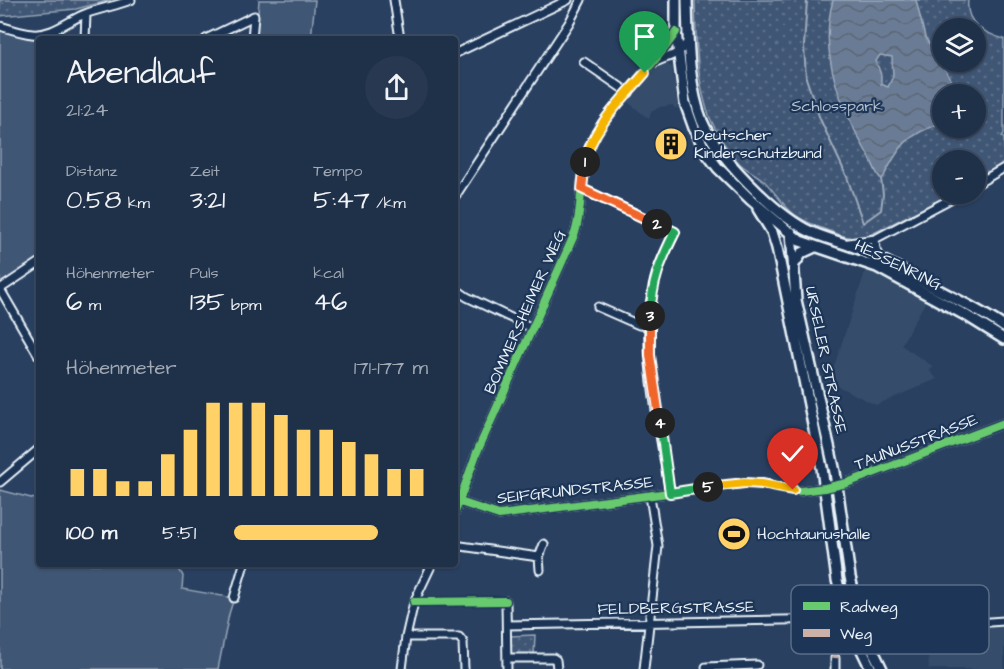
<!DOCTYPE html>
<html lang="de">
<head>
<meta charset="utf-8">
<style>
  body { margin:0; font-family:"Architects Daughter",sans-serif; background:#273850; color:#f1f3f6; height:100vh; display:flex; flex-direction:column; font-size:22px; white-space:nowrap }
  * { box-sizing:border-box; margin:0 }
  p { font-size:20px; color:#a1a9b4 }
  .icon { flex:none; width:33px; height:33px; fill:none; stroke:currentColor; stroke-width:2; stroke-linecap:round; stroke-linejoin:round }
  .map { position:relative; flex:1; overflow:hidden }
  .panel { position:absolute; left:36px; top:36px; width:422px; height:531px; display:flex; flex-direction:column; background:#1f3049; border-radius:6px; box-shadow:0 2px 4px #0004,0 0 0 2px #3c4b61 }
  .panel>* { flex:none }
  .tools { position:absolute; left:932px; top:18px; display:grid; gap:12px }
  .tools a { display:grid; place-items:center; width:54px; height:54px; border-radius:50%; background:#1f3049; box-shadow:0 2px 4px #0004,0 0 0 2px #3c4b61; font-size:30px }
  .pin { position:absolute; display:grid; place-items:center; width:51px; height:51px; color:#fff; margin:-62px -26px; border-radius:50% 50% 50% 0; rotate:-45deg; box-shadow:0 0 6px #0007 }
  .pin .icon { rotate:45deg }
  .km { position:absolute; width:30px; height:30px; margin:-15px; border-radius:50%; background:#222; color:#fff; font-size:16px; line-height:30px; text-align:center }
  .round { display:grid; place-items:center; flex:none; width:63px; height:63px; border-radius:32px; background:#273850 }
  .headline { display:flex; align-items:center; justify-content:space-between; height:102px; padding:0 30px }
  h1 { font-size:33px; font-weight:600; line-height:45px }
  .stats { display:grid; grid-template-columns:repeat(3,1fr); gap:9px; height:102px; padding:6px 30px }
  .stats div { display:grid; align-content:center }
  .stats b { font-size:26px; font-weight:600 }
  .stats small { font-size:16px; font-weight:400 }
  .stats p { font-size:16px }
  .chart { height:168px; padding:12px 30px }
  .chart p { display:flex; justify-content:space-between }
  .chart svg { width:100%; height:108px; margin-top:6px; stroke:#ffd166; stroke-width:6 }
  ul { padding:0 30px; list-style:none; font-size:20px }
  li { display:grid; grid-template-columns:96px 72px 1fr; align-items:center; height:45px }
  li i { height:15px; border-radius:8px; background:#ffd166 }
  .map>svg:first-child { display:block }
  .built { fill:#364d6b }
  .green { fill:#415774; stroke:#94a4b6; stroke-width:1.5 }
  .park { fill:url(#park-dots); stroke:#94a4b6; stroke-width:1.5; fill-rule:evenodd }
  .water { fill:url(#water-waves); stroke:#9dabbd; stroke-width:1.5; fill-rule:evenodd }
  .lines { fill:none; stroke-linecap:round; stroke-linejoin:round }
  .stream { stroke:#9dabbd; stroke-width:2 }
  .street-casing { stroke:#e8f1f8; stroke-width:11 }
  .secondary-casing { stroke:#e8f1f8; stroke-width:14 }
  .street { stroke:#1d3557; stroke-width:7 }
  .secondary { stroke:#1d3557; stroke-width:9 }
  .quiet { stroke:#cab0a6; stroke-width:6; stroke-dasharray:12 6; stroke-linecap:butt }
  .cycleway-casing { stroke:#1d3557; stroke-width:11 }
  .cycleway { stroke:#67ca6e; stroke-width:8 }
  .split-1-casing { stroke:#fff; stroke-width:12 }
  .split-2-casing { stroke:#fff; stroke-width:12 }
  .split-3-casing { stroke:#fff; stroke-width:12 }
  .split-4-casing { stroke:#fff; stroke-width:12 }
  .split-5-casing { stroke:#fff; stroke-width:12 }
  .split-6-casing { stroke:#fff; stroke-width:12 }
  .split-1 { stroke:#f5b400; stroke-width:8 }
  .split-2 { stroke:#f0652b; stroke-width:8 }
  .split-3 { stroke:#22a559; stroke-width:8 }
  .split-4 { stroke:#f0652b; stroke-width:8 }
  .split-5 { stroke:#22a559; stroke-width:8 }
  .split-6 { stroke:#f5b400; stroke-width:8 }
  .labels { text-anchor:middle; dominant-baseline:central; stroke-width:4.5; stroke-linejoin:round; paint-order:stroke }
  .park-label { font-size:16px; fill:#b6c3d0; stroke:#1d3557 }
  .poi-label { font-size:16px; fill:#e8f1f8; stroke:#1d3557; text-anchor:start }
  .street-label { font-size:16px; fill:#e8f1f8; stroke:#1d3557 }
  .key { fill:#1d3557; stroke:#5a6d87; stroke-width:1.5 }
  .key-label { font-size:16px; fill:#e8f1f8 }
</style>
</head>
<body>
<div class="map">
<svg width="1004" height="669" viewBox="0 0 1004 669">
  <defs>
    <pattern id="park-dots" width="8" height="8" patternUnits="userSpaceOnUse" patternTransform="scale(1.5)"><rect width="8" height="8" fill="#415774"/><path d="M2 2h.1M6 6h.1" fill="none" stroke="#5c7089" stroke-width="1.8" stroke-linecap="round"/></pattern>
    <pattern id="water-waves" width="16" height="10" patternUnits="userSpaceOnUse" patternTransform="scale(1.5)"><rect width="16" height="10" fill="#6b7c95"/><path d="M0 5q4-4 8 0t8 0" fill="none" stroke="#5a6573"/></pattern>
  </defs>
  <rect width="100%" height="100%" fill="#294061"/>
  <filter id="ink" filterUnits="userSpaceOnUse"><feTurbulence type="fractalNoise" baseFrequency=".0167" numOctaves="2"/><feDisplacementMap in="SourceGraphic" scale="12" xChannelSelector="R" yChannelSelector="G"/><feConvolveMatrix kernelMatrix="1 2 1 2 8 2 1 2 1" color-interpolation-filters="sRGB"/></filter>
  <g filter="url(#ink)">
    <path class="built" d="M666,63L672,67L678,108H674L673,105L660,107L651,112L649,119L628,102L659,66Z
      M866,269L926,301L901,345L934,367L929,370L937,379L876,405L829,382Z
      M1004,624V669H929L926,630Z"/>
    <path class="green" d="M259,0H315L311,39H256Z
      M0,26L33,34L53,30V39H39V258L0,284Z
      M0,490L39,500V564H176L183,576L182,589L234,598L229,614L218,669H0Z"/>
    <path class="park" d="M0,0H111L76,9L0,16Z
      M695,0H968C965,24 984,33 1004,39V134L1002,136L1004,139V164L975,181V160H942V194H951L862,239C847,240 806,223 794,214C781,204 774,190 763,180C756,174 747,170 740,164C728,151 717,134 710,118C696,82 696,38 695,0ZM942,28H975V62H942ZM942,94H975V128H942Z
      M535,635L534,656H515L509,651V636Z"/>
    <path class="water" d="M833,0H916L925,37L960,94H942V123C907,134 899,146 883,178L881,179C875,173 873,162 868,155C841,108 818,54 833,0ZM880,55L892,57L893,76L888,87L881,84V75L876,61Z"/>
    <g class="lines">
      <path class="stream" d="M807,0L804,46L806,78L820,119L847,177L863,223L881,210L883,194L881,179"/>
      <g class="street-casing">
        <path id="street" d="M394,0L400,39
          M0,26C10,29 22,33 32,34C52,36 69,20 85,14C100,8 116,6 131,0
          M85,39L86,14
          M206,39L254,16L252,39
          M454,54L568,0
          M584,62L629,93
          M654,63C667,56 681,56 688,40
          M975,185L1004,168
          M582,189L675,232C668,248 659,262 655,279C638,342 660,429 670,493
          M454,198L569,23L581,0
          M875,239L876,249L881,259
          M849,243L875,239L960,194
          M454,288L467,297L532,328
          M0,289L39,356
          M0,289L39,263
          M598,307L639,325L650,326
          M0,482L39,449
          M460,502L499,515L745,483L762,484L800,491L825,488L847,483L1004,423
          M454,515L477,452L575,233C583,208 579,180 587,155C601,113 651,71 676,32
          M454,545L539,557L544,544
          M539,557L540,570
          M234,598L244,564
          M506,601L507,669
          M507,625L834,619L846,617
          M860,631L1004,621
          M406,637H459L463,642L464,669
          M507,658H553L556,660L557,669
          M706,667L757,665
          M402,669L406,637L414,602L432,564
          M644,669L658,546L650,496
          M835,669V658"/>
      </g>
      <g class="secondary-casing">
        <path id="secondary" d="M676,0V32L685,103L694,128L708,155L718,168L751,200L800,241L877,267L967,316L1004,339
          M687,0C688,38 688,86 702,121C717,156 772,211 805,229C823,239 845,242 864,251C888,262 910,275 933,287C957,300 981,311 1004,327
          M758,209L772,232L777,248L822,468L837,580L846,617L871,669
          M791,232L796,300L835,472L850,577L863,630L882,669
          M793,266L802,253L815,247"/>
      </g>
      <use href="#street" class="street"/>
      <use href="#secondary" class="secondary"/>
      <path class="quiet" d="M835,658L838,629L841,624"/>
      <g class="cycleway-casing">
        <path id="cycleway" d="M460,502L499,515L745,483L762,484L800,491L825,488L847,483L1004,423
          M454,515L477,452L575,233C583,208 579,180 587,155C601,113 651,71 676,32
          M414,602L506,601"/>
      </g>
      <use href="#cycleway" class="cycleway"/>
    </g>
  </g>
  <g class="lines" filter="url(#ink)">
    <g class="split-1-casing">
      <path id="split-1" d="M585,162C592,127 623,99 645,73"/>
    </g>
    <g class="split-2-casing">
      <path id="split-2" d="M585,162L582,189L657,224"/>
    </g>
    <g class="split-3-casing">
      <path id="split-3" d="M650,316C652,282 660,262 675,232L657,224"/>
    </g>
    <g class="split-4-casing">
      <path id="split-4" d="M650,316V355L660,423"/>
    </g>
    <g class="split-5-casing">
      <path id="split-5" d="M660,423L670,493L708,487"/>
    </g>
    <g class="split-6-casing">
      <path id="split-6" d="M708,487L745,483L762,484L793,490"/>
    </g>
    <use href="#split-1" class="split-1"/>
    <use href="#split-2" class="split-2"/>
    <use href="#split-3" class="split-3"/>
    <use href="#split-4" class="split-4"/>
    <use href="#split-5" class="split-5"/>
    <use href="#split-6" class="split-6"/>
  </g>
  <defs>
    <g id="building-disc" transform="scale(1.725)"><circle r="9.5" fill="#ffd166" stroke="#1d3557"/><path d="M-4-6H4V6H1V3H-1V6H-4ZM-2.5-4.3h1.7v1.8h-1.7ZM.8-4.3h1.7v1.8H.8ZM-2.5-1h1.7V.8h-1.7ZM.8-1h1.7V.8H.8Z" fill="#111"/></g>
    <g id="stadium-disc" transform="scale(1.725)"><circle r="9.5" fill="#ffd166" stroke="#1d3557"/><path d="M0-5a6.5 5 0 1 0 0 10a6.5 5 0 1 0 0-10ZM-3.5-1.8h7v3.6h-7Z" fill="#111"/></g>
  </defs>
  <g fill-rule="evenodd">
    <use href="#building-disc" x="671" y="144"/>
    <use href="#stadium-disc" x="734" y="534"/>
  </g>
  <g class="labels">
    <g class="park-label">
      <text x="837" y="106">Schlosspark</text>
    </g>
    <g class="poi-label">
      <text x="694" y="135">Deutscher<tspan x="694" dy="18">Kinderschutzbund</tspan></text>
      <text x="757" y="534">Hochtaunushalle</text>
    </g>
    <g class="street-label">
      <text transform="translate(898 265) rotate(26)">HESSENRING</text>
      <text transform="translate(525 312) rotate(-66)">BOMMERSHEIMER WEG</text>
      <text transform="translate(826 360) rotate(78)">URSELER STRASSE</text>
      <text transform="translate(916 442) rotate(-21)">TAUNUSSTRASSE</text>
      <text transform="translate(575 490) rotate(-6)">SEIFGRUNDSTRASSE</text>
      <text transform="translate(676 608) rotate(-1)">FELDBERGSTRASSE</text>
    </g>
  </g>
  <rect x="791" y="585" width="198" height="69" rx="9" class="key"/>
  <rect x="803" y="602" width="27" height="8" fill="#67ca6e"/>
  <rect x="803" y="629" width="27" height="8" fill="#cab0a6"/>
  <g class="key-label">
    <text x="840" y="612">Radweg</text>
    <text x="840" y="639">Weg</text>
  </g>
</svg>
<div class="tools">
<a><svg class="icon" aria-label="layers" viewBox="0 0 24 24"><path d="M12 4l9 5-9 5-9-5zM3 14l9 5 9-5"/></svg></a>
<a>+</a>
<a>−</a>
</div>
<div class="pin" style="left:645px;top:73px;background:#1e9e55"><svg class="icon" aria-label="arrive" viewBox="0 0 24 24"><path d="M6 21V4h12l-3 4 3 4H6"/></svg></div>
<div class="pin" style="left:793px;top:490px;background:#d93025"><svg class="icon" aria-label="check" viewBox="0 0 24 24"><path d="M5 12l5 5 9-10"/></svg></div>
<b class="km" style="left:585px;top:162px">1</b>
<b class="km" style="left:657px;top:224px">2</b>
<b class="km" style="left:650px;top:316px">3</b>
<b class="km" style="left:660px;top:423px">4</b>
<b class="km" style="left:708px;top:487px">5</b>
<section class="panel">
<div class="headline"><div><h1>Abendlauf</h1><p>21:24</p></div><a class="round"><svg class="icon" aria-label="share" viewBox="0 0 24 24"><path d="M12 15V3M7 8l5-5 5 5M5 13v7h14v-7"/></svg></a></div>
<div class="stats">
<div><p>Distanz</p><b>0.58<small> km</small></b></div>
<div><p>Zeit</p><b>3:21</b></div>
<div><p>Tempo</p><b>5:47<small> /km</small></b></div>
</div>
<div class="stats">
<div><p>Höhenmeter</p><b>6<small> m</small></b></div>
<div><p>Puls</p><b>135<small> bpm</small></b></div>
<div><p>kcal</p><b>46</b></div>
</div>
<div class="chart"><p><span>Höhenmeter</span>171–177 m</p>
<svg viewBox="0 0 160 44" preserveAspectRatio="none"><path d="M5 44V33M15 44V33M25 44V38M35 44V38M45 44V27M55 44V17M65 44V6M75 44V6M85 44V6M95 44V11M105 44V17M115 44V17M125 44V22M135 44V27M145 44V33M155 44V33"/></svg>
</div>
<ul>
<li><b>100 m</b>5:51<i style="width:74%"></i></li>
</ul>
</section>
</div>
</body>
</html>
